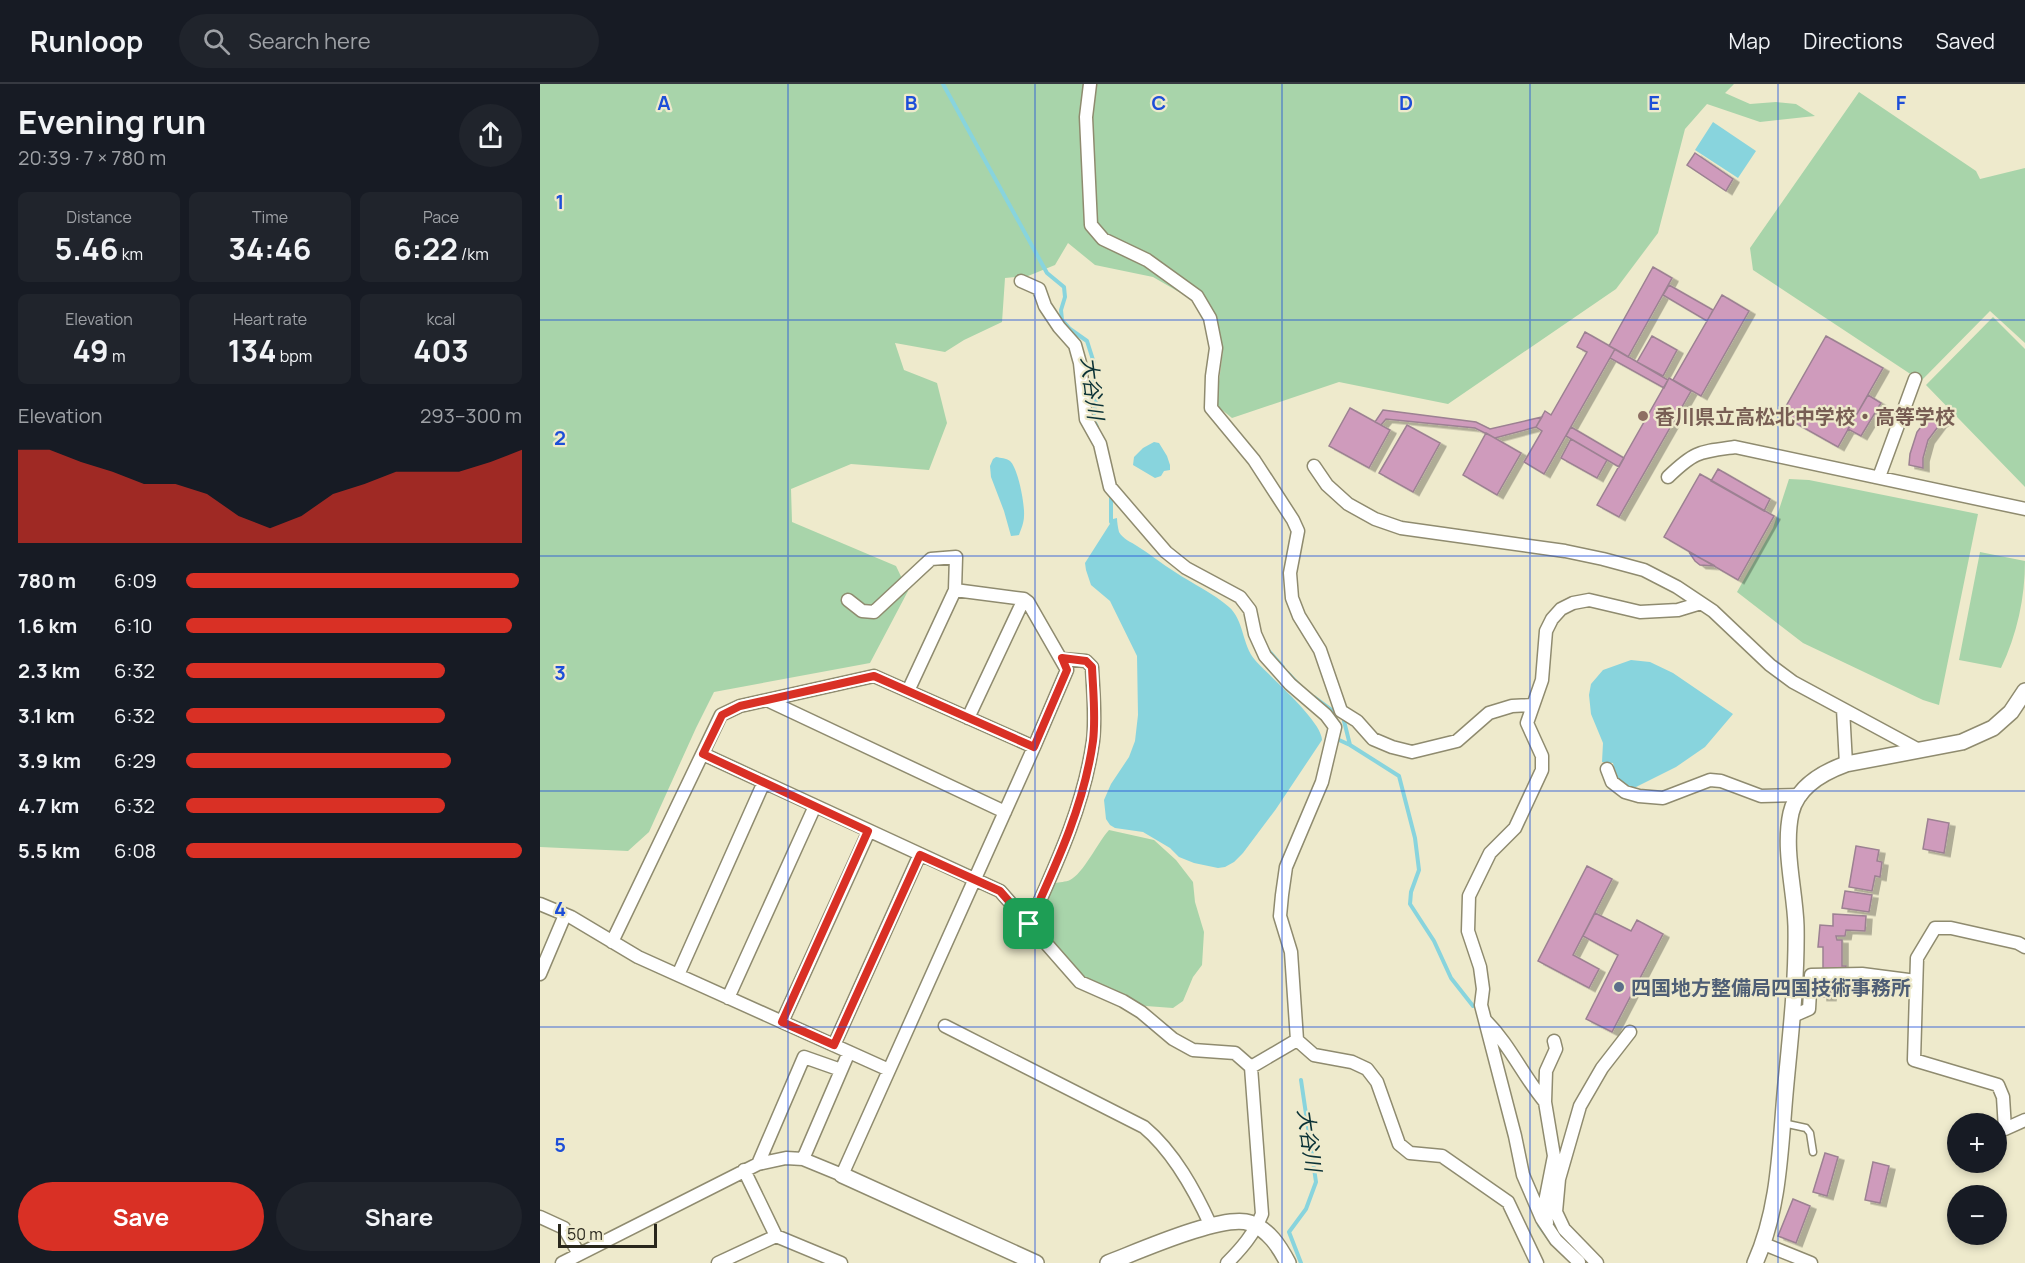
<!DOCTYPE html>
<html lang="en">
<head>
<meta charset="utf-8">
<style>
  body { margin:0; font-family:Manrope,"Noto Sans JP",sans-serif; background:#20242c; color:#f1f3f6; height:100vh; display:flex; flex-direction:column; font-size:22px; white-space:nowrap }
  * { box-sizing:border-box; margin:0 }
  p { font-size:20px; color:#9ea1a6 }
  .icon { flex:none; width:33px; height:33px; fill:none; stroke:currentColor; stroke-width:2; stroke-linecap:round; stroke-linejoin:round }
  .map { position:relative; flex:1; overflow:hidden }
  .side { display:flex; flex-direction:column; background:#171b24; width:540px }
  .side>* { flex:none }
  .fabs { position:absolute; left:1407px; top:1029px; display:grid; gap:12px }
  .fabs a { display:grid; place-items:center; width:60px; height:60px; border-radius:50%; background:#171b24; box-shadow:0 3px 9px #0003; font-size:30px }
  .scale { position:absolute; left:18px; bottom:15px; width:99px; box-sizing:border-box; padding-left:6px; border:3px solid #29271c; border-top:0; font-size:16px; line-height:21px; white-space:nowrap; color:#29271c; -webkit-text-stroke:4px #eeeacc; paint-order:stroke }
  .pin { position:absolute; display:grid; place-items:center; width:51px; height:51px; color:#fff; margin:-26px; border-radius:12px; box-shadow:0 3px 9px #0006 }
  .round { display:grid; place-items:center; flex:none; width:63px; height:63px; border-radius:32px; background:#20242c }
  .head { display:flex; align-items:center; justify-content:space-between; height:102px; padding:0 18px }
  h1 { font-size:33px; font-weight:700; line-height:45px }
  .stats { display:grid; grid-template-columns:repeat(3,1fr); gap:9px; height:102px; padding:6px 18px }
  .stats div { display:grid; align-content:center; border-radius:9px; background:#20242c; text-align:center }
  .stats b { font-size:30px; font-weight:700 }
  .stats small { font-size:16px; font-weight:400 }
  .stats p { font-size:16px }
  .chart { height:168px; padding:12px 18px }
  .chart p { display:flex; justify-content:space-between }
  .chart svg { width:100%; height:108px; margin-top:6px; fill:#d93025; opacity:.7 }
  .primary-button { display:flex; gap:12px; margin-top:auto; padding:12px 18px }
  .primary-button a { flex:1; height:69px; border-radius:36px; background:#d93025; color:#fff; font-size:24px; font-weight:700; line-height:69px; text-align:center }
  .primary-button a+a { background:#20242c; color:#f1f3f6 }
  ul { padding:0 18px; list-style:none; font-size:20px }
  li { display:grid; grid-template-columns:96px 72px 1fr; align-items:center; height:45px }
  li i { height:15px; border-radius:8px; background:#d93025 }
  header { display:flex; align-items:center; gap:36px; box-sizing:border-box; height:84px; padding:0 30px; background:#171b24; border-bottom:2px solid #363941 }
  header strong { font-size:28px }
  nav { display:flex; gap:33px; margin-inline-start:auto; font-size:21px }
  .search { width:420px; height:54px; background:#20242c; display:flex; align-items:center; gap:15px; box-sizing:border-box; padding:0 21px; border-radius:33px; color:#9ea1a6; font-size:22px }
  main { display:flex; flex:1; min-height:0 }
  .map>svg:first-child { display:block }
  .green { fill:#a8d4aa }
  .water { fill:#88d4dd }
  .lines { fill:none; stroke-linecap:round; stroke-linejoin:round }
  .stream { stroke:#88d4dd; stroke-width:4 }
  .building { fill:#cf9bbc; stroke:#9c8192; stroke-width:1.5; filter:url(#shadow) }
  .service-casing { stroke:#8f8b6f; stroke-width:9 }
  .minor-casing { stroke:#8f8b6f; stroke-width:15 }
  .tertiary-casing { stroke:#8f8b6f; stroke-width:18 }
  .service { stroke:#fff; stroke-width:6 }
  .minor { stroke:#fff; stroke-width:12 }
  .tertiary { stroke:#fff; stroke-width:15 }
  .route-casing { stroke:#fff; stroke-width:12 }
  .route { stroke:#d93025; stroke-width:8 }
  .grid { fill:none; stroke:#1d4ed8; stroke-width:1.5; stroke-opacity:0.55 }
  .education-dot { fill:#8d6e63; stroke:#eeeacc; stroke-width:2 }
  .service-dot { fill:#5c6f8a; stroke:#eeeacc; stroke-width:2 }
  .labels { text-anchor:middle; dominant-baseline:central; stroke-width:4.5; stroke-linejoin:round; paint-order:stroke }
  .education-label { font-size:20px; font-weight:bold; fill:#785e54; stroke:#eeeacc; text-anchor:start }
  .service-label { font-size:20px; font-weight:bold; fill:#4e5e75; stroke:#eeeacc; text-anchor:start }
  .water-label { font-size:21px; font-style:italic; fill:#0b3236; stroke:#eeeacc }
  .grid-label { font-size:20px; text-anchor:middle; font-weight:bold; fill:#1d4ed8; stroke:#eeeacc; stroke-width:4.5; stroke-linejoin:round; paint-order:stroke }
</style>
</head>
<body>
<header>
<strong>Runloop</strong>
<div class="search"><svg class="icon" aria-label="search" viewBox="0 0 24 24"><circle cx="10" cy="10" r="6"/><path d="M15 15l6 6"/></svg>Search here</div>
<nav><a>Map</a><a>Directions</a><a>Saved</a></nav>
</header>
<main>
<section class="side">
<div class="head"><div><h1>Evening run</h1><p>20:39 · 7 × 780 m</p></div><a class="round"><svg class="icon" aria-label="share" viewBox="0 0 24 24"><path d="M12 15V3M7 8l5-5 5 5M5 13v7h14v-7"/></svg></a></div>
<div class="stats">
<div><p>Distance</p><b>5.46<small> km</small></b></div>
<div><p>Time</p><b>34:46</b></div>
<div><p>Pace</p><b>6:22<small> /km</small></b></div>
</div>
<div class="stats">
<div><p>Elevation</p><b>49<small> m</small></b></div>
<div><p>Heart rate</p><b>134<small> bpm</small></b></div>
<div><p>kcal</p><b>403</b></div>
</div>
<div class="chart"><p><span>Elevation</span>293–300 m</p>
<svg viewBox="0 0 160 44" preserveAspectRatio="none"><path d="M0 44V6L10 6L20 11L30 15L40 20L50 20L60 24L70 33L80 38L90 33L100 24L110 20L120 15L130 15L140 15L150 11L160 6V44z"/></svg>
</div>
<ul>
<li><b>780 m</b>6:09<i style="width:99%"></i></li>
<li><b>1.6 km</b>6:10<i style="width:97%"></i></li>
<li><b>2.3 km</b>6:32<i style="width:77%"></i></li>
<li><b>3.1 km</b>6:32<i style="width:77%"></i></li>
<li><b>3.9 km</b>6:29<i style="width:79%"></i></li>
<li><b>4.7 km</b>6:32<i style="width:77%"></i></li>
<li><b>5.5 km</b>6:08<i style="width:100%"></i></li>
</ul>
<div class="primary-button"><a>Save</a><a>Share</a></div>
</section>
<div class="map">
<svg width="1485" height="1179" viewBox="0 0 1485 1179">
  <defs>
    <filter id="shadow"><feDropShadow dx="6" dy="3.5" stdDeviation="0" flood-color="#0004"/></filter>
  </defs>
  <rect width="100%" height="100%" fill="#eeeacc"/>
  <path class="green" d="M0,0H1194L1185,9L1210,20L1236,18L1256,20L1275,32L1220,38L1167,20L1145,45L1118,149L1076,205L908,320L799,298L692,334L676,321L683,266L672,227L613,193L555,181L528,159L515,181L488,192L465,194L462,238L424,256L405,268L355,259L364,286L397,299L407,339L389,386L311,380L251,405L252,438L356,482L368,507L330,579L174,608L156,644L109,748L88,767L0,763Z
    M1319,8L1436,87L1440,95L1485,84V259L1450,227L1381,297L1213,186L1210,164Z
    M1453,233L1485,265V403L1386,301Z
    M1249,395L1269,396L1438,430L1399,621L1383,616L1263,559L1197,508L1233,444Z
    M1440,468L1485,477C1485,514 1477,550 1461,584L1419,576Z
    M569,746L614,756L636,776L653,798L655,818L664,848L662,881L653,893L643,917L633,924L606,922L586,914L543,893L520,869L497,838L515,799C519,798 526,798 530,796C543,790 558,758 569,746Z"/>
  <path class="water" d="M1173,38L1216,67L1198,94L1155,66Z
    M614,358L619,359L627,372L630,381V386L624,387L621,392L615,394L593,381L594,373L603,364Z
    M456,373C461,374 466,374 470,377C478,384 485,421 484,432C484,439 481,445 479,451L471,452L464,427L451,393L450,382L453,375Z
    M577,434C577,438 578,444 579,448C583,455 591,458 597,462C610,470 622,480 635,488C653,500 673,509 689,523C704,536 702,561 715,576C729,592 782,637 782,656L736,725L703,769L694,778L685,783L678,784L654,779L639,773L630,764L603,748L575,744L570,741L566,735L564,716L571,700L589,673L595,657L598,631L597,572L570,517L551,501L546,486L545,479L573,435Z
    M1091,576L1110,578L1133,589L1193,630L1165,663L1136,683L1090,706L1076,696L1073,679L1062,678L1063,659L1051,630L1049,611L1051,600L1063,586Z"/>
  <g class="lines">
    <path class="stream" d="M403,0L507,189L524,203L525,213L521,226L522,236L530,245L547,257L554,279V299L557,312L553,335L557,343
      M571,411V438
      M728,566L743,583
      M748,589L759,601
      M774,613L793,627
      M804,637L810,661L859,692L875,754L879,786L871,808L870,820L894,857L911,894L933,922
      M797,655L810,661
      M761,996L776,1098L766,1125L749,1148L761,1179
      M999,1141L1012,1159"/>
  </g>
  <path class="building" d="M1155,69L1193,95L1186,107L1147,81Z
    M1113,183L1132,194L1088,273L1069,262Z
    M1129,201L1173,226L1167,237L1123,211Z
    M1182,211L1209,227L1161,312L1133,296Z
    M1045,248L1075,265L1004,390L984,378L1002,347L996,343L1005,327L1011,331L1047,268L1037,263Z
    M1112,252L1137,266L1123,292L1097,278Z
    M1286,252L1343,284L1298,363L1241,331Z
    M1075,265L1128,296L1124,304L1070,274Z
    M1129,294L1151,307L1079,433L1057,421Z
    M1328,311L1341,319L1321,352L1308,345Z
    M810,324L850,346L829,384L789,362Z
    M1399,325L1407,335L1400,340L1388,356L1383,374V384L1369,381L1370,370L1377,348L1390,331Z
    M843,326L936,338L950,345L1002,333L996,343L955,354L935,344L846,335L841,341L835,338Z
    M867,341L900,359L873,408L839,389Z
    M1031,343L1084,374L1079,383L1026,352Z
    M946,349L981,369L957,411L923,391Z
    M1031,355L1067,376L1057,394L1021,374Z
    M1178,385L1230,415L1224,427L1171,397Z
    M1160,390L1234,432L1198,496L1124,453Z
    M1149,468L1175,482L1160,481L1155,477Z
    M1388,735L1409,739L1404,769L1383,765Z
    M1316,762L1339,766L1337,777L1342,778L1340,793L1335,792L1332,807L1309,803Z
    M1047,782L1072,795L1033,871L1059,885L1049,904L998,877Z
    M1305,807L1332,811L1329,828L1302,824Z
    M1055,829L1091,847L1097,836L1123,850L1072,948L1046,935L1078,871L1043,852Z
    M1293,830L1326,832L1325,847L1306,846L1305,852H1296L1297,856H1302V882H1306L1305,887L1283,886V863H1278L1280,841L1293,842Z
    M1281,900H1290V913H1281Z
    M1285,1069L1298,1073L1287,1112L1273,1108Z
    M1333,1078L1349,1082L1340,1119L1325,1116Z
    M1253,1115L1270,1122L1256,1159L1238,1152Z"/>
  <g class="lines">
    <g class="service-casing">
      <path id="service" d="M1243,1039L1266,1044L1270,1049L1273,1068"/>
    </g>
    <g class="minor-casing">
      <path id="minor" d="M550,0L546,33L551,141L563,155L607,176L657,212L670,234L676,264L672,292L671,324L714,376L753,436L758,447L750,489L752,514L759,532L780,566L801,627L817,637L833,655L852,663L872,668L917,657L949,629L972,622L993,621
        M481,197L499,205L505,222L519,243L535,261L540,279L546,335L560,360L570,403L626,468L646,484L700,513L710,526L715,550L725,572L750,600L786,631L795,643L782,698L746,783L742,811L740,832L751,868L757,956L711,983
        M774,382L787,401L808,420L835,435L861,444L1025,467L1063,475L1104,486L1137,503L1173,527L1230,581L1253,598L1379,666
        M1128,393C1155,367 1159,368 1195,363L1485,425
        M1339,393L1375,295
        M308,516L322,527L334,528L391,475L416,473L415,506
        M368,607L415,506L484,515L488,518L527,586L494,663
        M227,616L465,728
        M1303,625L1306,680
        M428,634L484,515
        M163,670L460,807L540,898L583,917L601,928L633,955L653,966L695,969L711,983L722,1130C714,1150 702,1164 687,1179
        M1067,685L1072,698L1085,708L1099,712L1123,714L1170,696L1181,697L1221,712L1261,711
        M0,820L31,833L98,873L349,986
        M489,841C516,781 544,722 553,657C556,633 553,607 552,583L546,577L522,575
        M1485,863L1478,859L1411,844H1395L1377,874L1374,976L1458,1001L1463,1013L1465,1045L1485,1036
        M0,890L25,831
        M138,891L224,698
        M188,914L275,722
        M1253,932L1269,925L1271,891L1322,890L1376,897
        M946,937C970,961 983,992 1005,1018
        M242,938L329,747
        M405,942L604,1043C634,1068 655,1107 671,1142
        M757,956L774,971L812,978L827,985L837,998L859,1060L870,1069L902,1072L968,1118L997,1179
        M294,961L380,770
        M263,1075L309,968
        M218,1080L264,973L301,986
        M204,1086L236,1152
        M0,1133L24,1144L39,1170
        M1007,1139L1005,1118L1014,1072L1005,1018L1006,987L1016,965L1014,957
        M1224,1160L1271,1179
        M1039,1178L1016,1156L1002,1135L983,1091L975,1052L941,921L943,905L940,883L928,847L929,812L950,769L975,744L1002,686V672L987,639L1002,596L1006,547L1012,535L1021,525L1033,519L1049,516L1100,528L1138,526L1161,519
        M22,1179L218,1080L246,1074L263,1075L302,1091L494,663L334,592L200,622L181,631L72,858
        M178,1179L236,1152L301,1179
        M1057,1179L1024,1145L1016,1128L1019,1095L1040,1022L1062,984L1090,948"/>
    </g>
    <g class="tertiary-casing">
      <path id="tertiary" d="M302,1091L496,1179
        M568,1179C597,1168 684,1129 710,1139C729,1146 739,1162 748,1179
        M1215,1179C1239,1126 1240,1067 1245,1010C1250,954 1257,899 1256,842C1255,806 1243,766 1251,729C1257,703 1284,688 1306,680L1422,658L1453,644L1471,628L1485,607"/>
    </g>
    <use href="#service" class="service"/>
    <use href="#minor" class="minor"/>
    <use href="#tertiary" class="tertiary"/>
  </g>
  <g class="lines">
    <g class="route-casing">
      <path id="route" d="M522,574L546,577L552,583C553,607 556,633 553,657C544,722 516,781 489,840L460,807L380,771L294,961L242,938L328,747L163,670L182,631L200,622L334,592L494,663L527,586Z"/>
    </g>
    <use href="#route" class="route"/>
  </g>
  <path class="grid" d="M248,0V1179M495,0V1179M742,0V1179M990,0V1179M1238,0V1179M0,236H1485M0,472H1485M0,707H1485M0,943H1485"/>
  <circle class="education-dot" cx="1103" cy="332" r="6"/>
  <circle class="service-dot" cx="1079" cy="903" r="6"/>
  <g class="labels">
    <g class="education-label">
      <text x="1115" y="332">香川県立高松北中学校・高等学校</text>
    </g>
    <g class="service-label">
      <text x="1091" y="903">四国地方整備局四国技術事務所</text>
    </g>
    <g class="water-label">
      <text transform="translate(553 304) rotate(83)">大谷川</text>
      <text transform="translate(770 1056) rotate(82)">大谷川</text>
    </g>
  </g>
  <g class="grid-label">
    <text x="124" y="26">A</text>
    <text x="371" y="26">B</text>
    <text x="619" y="26">C</text>
    <text x="866" y="26">D</text>
    <text x="1114" y="26">E</text>
    <text x="1361" y="26">F</text>
    <text x="20" y="125">1</text>
    <text x="20" y="361">2</text>
    <text x="20" y="596">3</text>
    <text x="20" y="832">4</text>
    <text x="20" y="1068">5</text>
  </g>
</svg>
<div class="fabs">
<a>+</a>
<a>−</a>
</div>
<div class="scale">50 m</div>
<div class="pin" style="left:489px;top:840px;background:#1e9e55"><svg class="icon" aria-label="arrive" viewBox="0 0 24 24"><path d="M6 21V4h12l-3 4 3 4H6"/></svg></div>
</div>
</main>
</body>
</html>
